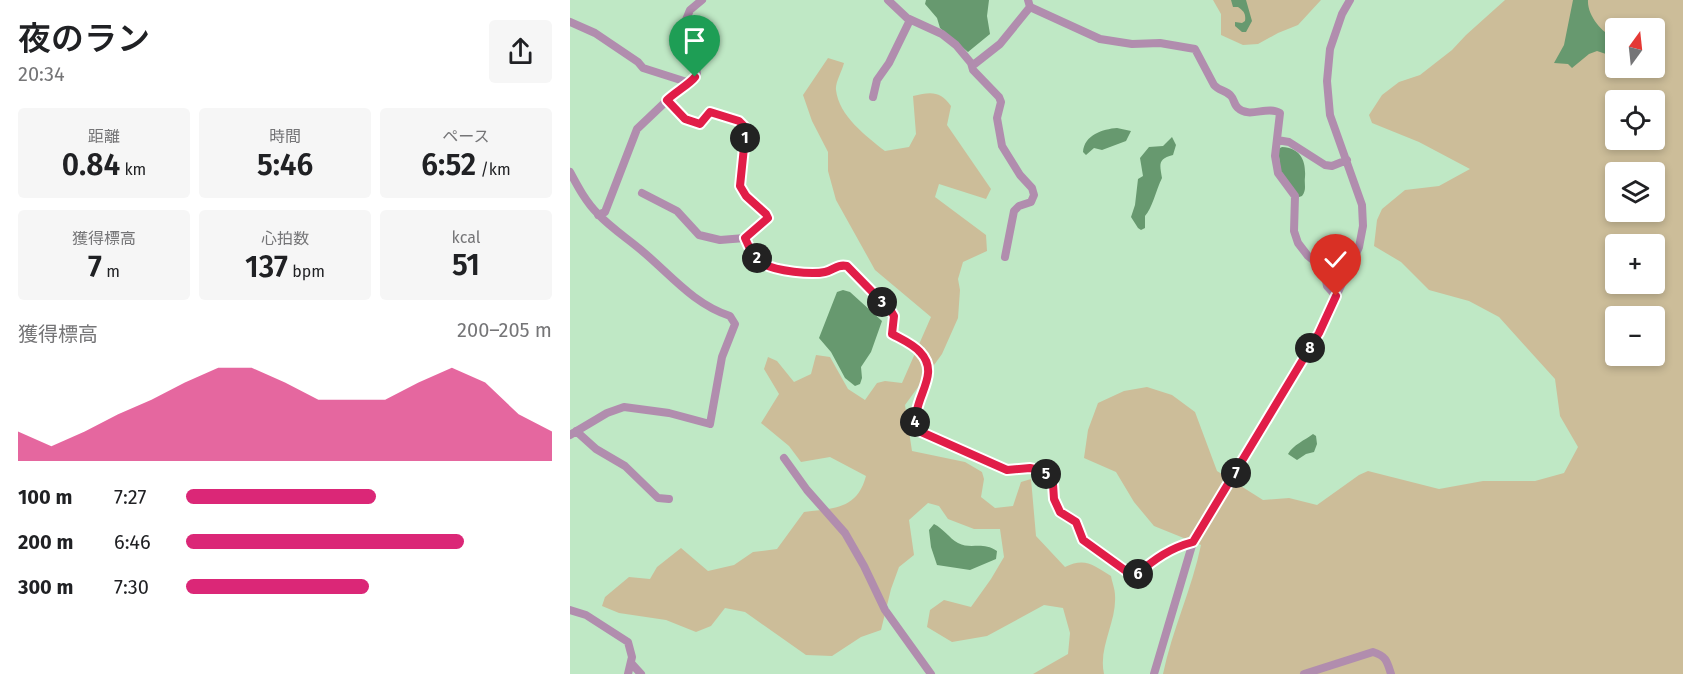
<!DOCTYPE html>
<html lang="ja">
<head>
<meta charset="utf-8">
<style>
  body { margin:0; font-family:"Fira Sans","Noto Sans JP",sans-serif; background:#f6f6f6; color:#202124; height:100vh; display:flex; flex-direction:column; font-size:22px; white-space:nowrap }
  * { box-sizing:border-box; margin:0 }
  p { font-size:20px; color:#757577 }
  .icon { flex:none; width:33px; height:33px; fill:none; stroke:currentColor; stroke-width:2; stroke-linecap:round; stroke-linejoin:round }
  .map { position:relative; flex:1; overflow:hidden }
  .details { display:flex; flex-direction:column; background:#fff; width:570px }
  .details>* { flex:none }
  .needle { width:39px; rotate:15deg }
  .buttons { position:absolute; left:1035px; top:18px; display:grid; gap:12px }
  .buttons a { display:grid; place-items:center; width:60px; height:60px; border-radius:6px; background:#fff; box-shadow:0 3px 9px #0003; font-size:30px }
  .pin { position:absolute; display:grid; place-items:center; width:51px; height:51px; color:#fff; margin:-62px -26px; border-radius:50% 50% 50% 0; rotate:-45deg; box-shadow:0 0 6px #0007 }
  .pin .icon { rotate:45deg }
  .km { position:absolute; width:30px; height:30px; margin:-15px; border-radius:50%; background:#222; color:#fff; font-size:16px; line-height:30px; text-align:center }
  .round { display:grid; place-items:center; flex:none; width:63px; height:63px; border-radius:6px; background:#f6f6f6 }
  .headline { display:flex; align-items:center; justify-content:space-between; height:102px; padding:0 18px }
  h1 { font-size:33px; font-weight:600; line-height:45px }
  .stats { display:grid; grid-template-columns:repeat(3,1fr); gap:9px; height:102px; padding:6px 18px }
  .stats div { display:grid; align-content:center; border-radius:6px; background:#f6f6f6; text-align:center }
  .stats b { font-size:30px; font-weight:600 }
  .stats small { font-size:16px; font-weight:400 }
  .stats p { font-size:16px }
  .chart { height:168px; padding:12px 18px }
  .chart p { display:flex; justify-content:space-between }
  .chart svg { width:100%; height:108px; margin-top:6px; fill:#db2777; opacity:.7 }
  ul { padding:0 18px; list-style:none; font-size:20px }
  li { display:grid; grid-template-columns:96px 72px 1fr; align-items:center; height:45px }
  li i { height:15px; border-radius:8px; background:#db2777 }
  main { display:flex; flex:1; min-height:0 }
  .map>svg:first-child { display:block }
  .green { fill:#ccbd99; fill-rule:evenodd }
  .water { fill:#67996f }
  .lines { fill:none; stroke-linecap:round; stroke-linejoin:round }
  .minor { stroke:#b18dae; stroke-width:8 }
  .route-casing { stroke:#fff; stroke-width:12 }
  .route { stroke:#e11d48; stroke-width:8 }
</style>
</head>
<body>
<main>
<section class="details">
<div class="headline"><div><h1>夜のラン</h1><p>20:34</p></div><a class="round"><svg class="icon" aria-label="share" viewBox="0 0 24 24"><path d="M12 15V3M7 8l5-5 5 5M5 13v7h14v-7"/></svg></a></div>
<div class="stats">
<div><p>距離</p><b>0.84<small> km</small></b></div>
<div><p>時間</p><b>5:46</b></div>
<div><p>ペース</p><b>6:52<small> /km</small></b></div>
</div>
<div class="stats">
<div><p>獲得標高</p><b>7<small> m</small></b></div>
<div><p>心拍数</p><b>137<small> bpm</small></b></div>
<div><p>kcal</p><b>51</b></div>
</div>
<div class="chart"><p><span>獲得標高</span>200–205 m</p>
<svg viewBox="0 0 160 44" preserveAspectRatio="none"><path d="M0 44V32L10 38L20 32L30 25L40 19L50 12L60 6L70 6L80 12L90 19L100 19L110 19L120 12L130 6L140 12L150 25L160 32V44z"/></svg>
</div>
<ul>
<li><b>100 m</b>7:27<i style="width:52%"></i></li>
<li><b>200 m</b>6:46<i style="width:76%"></i></li>
<li><b>300 m</b>7:30<i style="width:50%"></i></li>
</ul>
</section>
<div class="map">
<svg width="1113" height="674" viewBox="0 0 1113 674">
  <rect width="100%" height="100%" fill="#bfe8c5"/>
  <path class="green" d="M643,0H751L728,25L708,33L688,44L673,45L651,35V14Z
    M935,0H1113V674H593C602,630 622,589 631,545L584,526L564,502L546,472L514,458L518,430L528,403L554,391L577,387L602,395L625,412L647,471L693,500L719,498L747,505L789,475L798,471L869,489L913,481H965L994,473L1008,447L990,416L985,379L929,317L899,301L859,290L831,262L804,246L807,220L812,209L835,190L869,186L900,169L849,142L802,123L799,115L812,95L829,82L850,75L882,50L896,35ZM1046,28H1084V68H1046ZM1046,100H1084V140H1046ZM1046,172H1084V212H1046ZM1046,244H1084V284H1046ZM1046,316H1084V356H1046Z
    M258,58L274,63C272,71 265,83 266,90C269,116 296,136 315,151L339,147L346,134L343,96C360,92 370,90 381,106L377,125L421,189L416,199L369,184L365,197L416,235L417,251L393,262L388,279L390,290L388,318L372,354L335,405L342,451L395,462L412,472L414,479L411,497L425,508L443,506L451,482L461,479L466,536L495,567C515,557 523,565 541,576C542,582 545,589 545,595C547,622 528,647 534,674H463L498,654L500,633L493,608L474,605L417,636L382,642L357,627L360,610L374,600L401,607L421,579L434,557L430,529H404L378,519L369,506L358,503L339,520L344,555L329,567L321,589L311,630L291,637L262,656L236,655L175,612L155,608L141,626L126,632L96,620L49,613L32,606L35,597L59,577L80,579L87,567L111,548L138,571L164,565L183,552L207,549L234,512C263,508 287,510 296,476L260,457L231,462L219,446L191,423L209,394L194,369L198,357L207,361L224,382L241,374L246,355L260,357L278,389L295,400L307,383L315,381L332,383L361,317L305,270L266,200L258,171V152L242,121L233,95Z"/>
  <path class="water" d="M356,0H419L417,16L420,34L398,52L370,28L367,18L355,4Z
    M661,0H676L682,21L676,32H672L665,26V22L672,23L675,21C676,14 674,11 668,7H663Z
    M1003,0H1018C1017,15 1032,33 1045,38L1047,68L1044,69L1040,64L1039,55L1027,51L1019,54L1002,68L998,64L984,63L994,45Z
    M547,128L561,131L556,141L532,150L524,148L516,155L513,152C514,135 533,129 547,128Z
    M602,137L606,145L603,155C587,159 590,165 592,178C586,190 582,209 575,216V228L571,230L568,228L561,217L565,205L568,179L573,176L570,158L579,147L593,146Z
    M712,147C731,148 736,161 735,177C734,185 737,189 732,196L729,197L711,173L708,149Z
    M273,290L280,292L312,321L301,352L291,367L292,378L290,384L285,386L275,378L261,352L249,338L267,292Z
    M743,434L746,436L747,444L744,452L736,454L727,460L718,454C723,445 735,440 743,434Z
    M364,524C374,529 379,538 388,543C401,550 412,541 427,551L426,559L400,570L367,565L361,547L359,530Z"/>
  <g class="lines">
    <path class="minor" d="M318,0L337,18L372,34L386,45L401,63L403,70L429,97L431,102L427,118L432,146L450,175L462,188L464,195L461,202L449,206L444,211L435,257
      M458,0L460,7L530,39L562,44L590,43L625,49L644,85C649,91 656,90 661,96C664,99 664,105 668,108C679,119 698,105 710,113L705,156L708,173L725,196L724,231L728,243L738,256L754,269L757,286L766,296
      M0,22L25,33L68,62L73,68L120,83
      M402,66L430,44L460,7
      M303,97L307,80L319,63L340,20
      M97,100L115,119L130,124L140,112L169,121L176,128L170,187L176,197L196,214L198,218L175,238L180,251L194,264L232,273L257,272L269,265L277,266L322,311L324,316L322,334C331,339 343,344 350,352C374,377 336,401 349,431L437,470L460,468L474,471L483,484L484,499L490,512L506,522L513,540L556,571L567,574C585,559 600,548 623,542
      M707,140L719,142L755,165L762,166L777,160
      M0,172C8,187 16,202 28,214C41,228 57,238 71,250C100,274 123,304 160,316L165,324L152,357L140,424L99,413L54,407L37,413L0,435
      M72,193L107,211L129,235L150,240L175,238
      M28,215L35,212L67,129L108,90L123,81L127,74L126,63L113,27L120,10L132,0
      M6,431L26,449L55,466L88,498L99,499
      M214,458L237,490L275,533L294,566L315,610L361,674
      M0,610L16,615L58,642L62,657L58,674
      M61,663L71,674
      M584,674L623,542L749,333L789,247L793,226L792,205L760,115L757,81L760,49L772,14L780,0
      M734,674L803,652C816,656 817,661 821,674"/>
  </g>
  <g class="lines">
    <g class="route-casing">
      <path id="route" d="M125,77C121,83 104,93 97,100L115,119L130,124L140,112L169,121L176,128L170,186L176,196L196,214L198,218L175,238C179,248 184,258 194,264C206,271 241,275 255,272C264,270 267,264 277,266L321,311L324,316L322,334C331,339 343,344 350,352C374,377 336,402 349,431L437,470L460,468L474,471L483,484L484,499L490,512L506,522L513,540L556,571L567,574C585,559 600,548 623,542L749,333L766,296"/>
    </g>
    <use href="#route" class="route"/>
  </g>
</svg>
<div class="buttons">
<a><svg class="needle" viewBox="-14 -14 28 28"><path d="M0-13l5 13h-10z" fill="#e53935"/><path d="M0 13l5-13h-10z" fill="#757577"/></svg></a>
<a><svg class="icon" aria-label="locate" viewBox="0 0 24 24"><circle cx="12" cy="12" r="6"/><path d="M12 2v4M12 18v4M2 12h4M18 12h4"/></svg></a>
<a><svg class="icon" aria-label="layers" viewBox="0 0 24 24"><path d="M12 4l9 5-9 5-9-5zM3 14l9 5 9-5"/></svg></a>
<a>+</a>
<a>−</a>
</div>
<div class="pin" style="left:125px;top:77px;background:#1e9e55"><svg class="icon" aria-label="arrive" viewBox="0 0 24 24"><path d="M6 21V4h12l-3 4 3 4H6"/></svg></div>
<div class="pin" style="left:766px;top:296px;background:#d93025"><svg class="icon" aria-label="check" viewBox="0 0 24 24"><path d="M5 12l5 5 9-10"/></svg></div>
<b class="km" style="left:175px;top:138px">1</b>
<b class="km" style="left:187px;top:258px">2</b>
<b class="km" style="left:312px;top:302px">3</b>
<b class="km" style="left:345px;top:422px">4</b>
<b class="km" style="left:476px;top:474px">5</b>
<b class="km" style="left:568px;top:574px">6</b>
<b class="km" style="left:666px;top:473px">7</b>
<b class="km" style="left:740px;top:348px">8</b>
</div>
</main>
</body>
</html>
